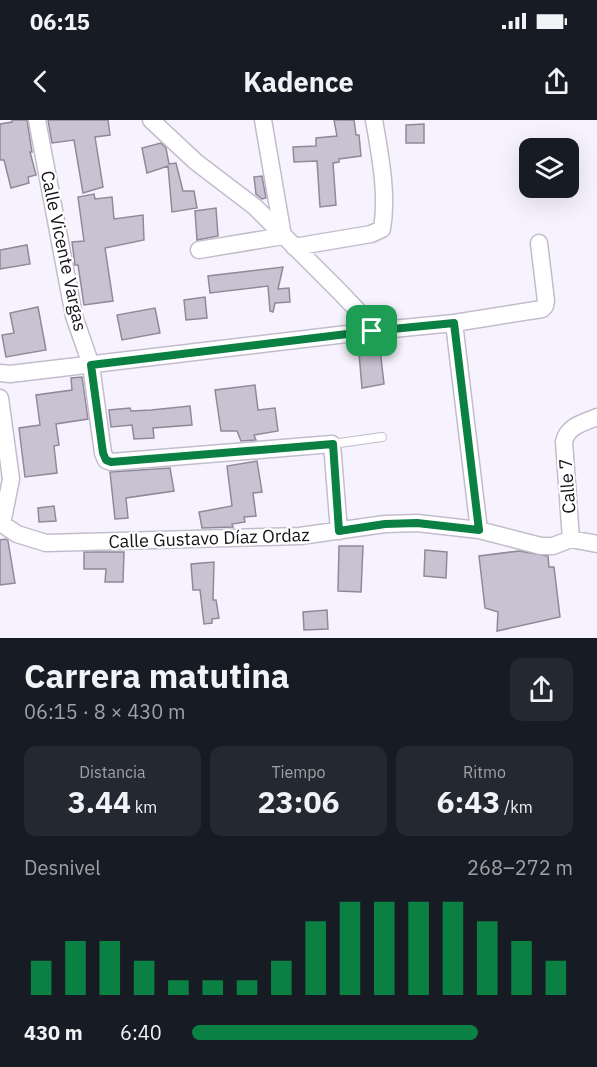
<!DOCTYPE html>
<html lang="es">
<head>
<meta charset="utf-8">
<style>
  body { margin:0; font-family:"IBM Plex Sans",sans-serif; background:#242831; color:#f1f3f6; height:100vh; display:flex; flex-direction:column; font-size:22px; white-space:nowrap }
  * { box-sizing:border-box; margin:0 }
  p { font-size:20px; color:#9ea1a6 }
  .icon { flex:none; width:33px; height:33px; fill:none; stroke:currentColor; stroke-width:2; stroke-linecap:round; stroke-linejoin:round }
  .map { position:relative; height:518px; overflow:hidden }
  .drawer { display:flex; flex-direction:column; background:#171b24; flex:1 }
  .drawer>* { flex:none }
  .buttons { position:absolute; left:519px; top:18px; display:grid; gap:12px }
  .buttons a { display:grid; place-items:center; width:60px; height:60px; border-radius:12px; background:#171b24; box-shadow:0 6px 24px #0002; font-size:30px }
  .pin { position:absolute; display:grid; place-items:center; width:51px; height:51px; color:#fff; margin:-26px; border-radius:12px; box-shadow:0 3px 9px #0006 }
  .round { display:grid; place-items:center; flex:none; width:63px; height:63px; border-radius:12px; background:#242831 }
  .head { display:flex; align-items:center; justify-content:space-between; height:102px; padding:0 24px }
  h1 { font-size:33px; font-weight:800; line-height:45px }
  .stats { display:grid; grid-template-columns:repeat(3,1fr); gap:9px; height:102px; padding:6px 24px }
  .stats div { display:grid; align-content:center; border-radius:12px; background:#242831; text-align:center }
  .stats b { font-size:30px; font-weight:800 }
  .stats small { font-size:16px; font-weight:400 }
  .stats p { font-size:16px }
  .chart { height:168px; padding:12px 24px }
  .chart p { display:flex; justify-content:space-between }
  .chart svg { width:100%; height:108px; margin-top:6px; stroke:#0b8043; stroke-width:6 }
  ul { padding:0 24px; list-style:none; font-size:20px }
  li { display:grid; grid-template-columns:96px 72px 1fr; align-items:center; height:45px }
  li i { height:15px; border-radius:8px; background:#0b8043 }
  .status { display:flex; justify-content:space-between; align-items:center; height:42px; padding:0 30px; background:#171b24; direction:ltr }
  .status svg { height:16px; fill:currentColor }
  header { display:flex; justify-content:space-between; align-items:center; height:78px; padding:0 24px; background:#171b24; font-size:27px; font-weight:800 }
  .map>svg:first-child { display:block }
  .building { fill:#c9c2d3; stroke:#908999; stroke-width:1.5 }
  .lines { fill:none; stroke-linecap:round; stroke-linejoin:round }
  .lane-casing { stroke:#c3bccd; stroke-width:10 }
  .street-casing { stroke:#c3bccd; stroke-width:19 }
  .lane { stroke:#fff; stroke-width:8 }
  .street { stroke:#fff; stroke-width:16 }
  .route-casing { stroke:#fff; stroke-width:12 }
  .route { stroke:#0b8043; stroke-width:8 }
  .labels { text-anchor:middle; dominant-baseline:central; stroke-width:4.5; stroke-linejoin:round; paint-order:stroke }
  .street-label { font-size:18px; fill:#17141a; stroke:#fff }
</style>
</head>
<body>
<div class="status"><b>06:15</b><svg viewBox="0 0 49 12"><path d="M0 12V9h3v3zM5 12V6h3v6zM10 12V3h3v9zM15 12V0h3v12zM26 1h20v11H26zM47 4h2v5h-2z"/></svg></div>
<header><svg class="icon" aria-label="back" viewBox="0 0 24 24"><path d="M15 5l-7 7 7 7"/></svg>Kadence<svg class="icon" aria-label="share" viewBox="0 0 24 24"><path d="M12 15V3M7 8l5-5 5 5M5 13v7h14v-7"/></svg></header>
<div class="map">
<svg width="597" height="518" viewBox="0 0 597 518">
  <rect width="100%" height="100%" fill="#f7f3fe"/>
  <path class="building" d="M12,0H27L32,32H30L36,55L28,57L29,63L11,68L4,40H0V4L12,2Z
    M48,0H108L110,15L95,17L103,67L83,73L74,20L52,23Z
    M334,0H354L356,15H359L361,36L339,39V42L333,43L336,85L320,87L317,41L294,42L293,27L316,26V18L337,16Z
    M424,4V23H406V5Z
    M161,23L166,28L169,44L176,43L183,71H194L197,88L172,92L168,46L147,53L142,28Z
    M262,56L266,78L262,79L256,74L254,57Z
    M94,74L95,79L112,77L114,99L143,95L144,120L105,128L113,181L84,185L78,145H75L72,122L84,121L78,77Z
    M216,88L218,116L197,120L195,91Z
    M27,125L30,144L0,149V130Z
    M283,147L278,169L289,168L290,182L275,183L273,192L270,191L268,166L210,173L208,156Z
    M205,177L207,198L186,200L184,180Z
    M38,187L46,230L6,237L2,215L14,213L10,193Z
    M155,188L160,213L122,220L117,195Z
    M380,229L384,264L362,268L359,233Z
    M82,257L88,299L56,304L59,325L54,326L57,353L25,357L19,308L40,305L36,275L72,270L71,258Z
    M255,265L258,290L275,288L278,311L254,315L256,320L241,321L237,311H221L215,270Z
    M190,286L192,305L153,308L154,318L134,319L132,305L111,307L109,290L130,288L131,291L151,290Z
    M257,341L262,372L253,373L256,396L244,397L245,402L232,404L233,407L202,408L199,392L232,386L227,346Z
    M170,348L174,371L126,378L128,398L115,399L110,352Z
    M54,386L56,401L39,402L38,388Z
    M6,419L8,421L15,463L0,465V420Z
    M339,426H363L361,472L338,471Z
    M425,430L447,432L446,458L424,456Z
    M519,431L548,436L549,447H554L560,497L497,511L498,492L485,488L479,436Z
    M84,432H124L123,462H105L106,449H84Z
    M214,442L213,480H216L219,498L212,499V503L204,504L200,470H193L191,444Z
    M327,490L328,509L304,510L303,492Z"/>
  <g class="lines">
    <g class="lane-casing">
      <path id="lane" d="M332,324L382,317"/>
    </g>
    <g class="street-casing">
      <path id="street" d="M37,0L74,196L91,245L103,333L106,340L111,342L332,324L339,411
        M151,0L196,42L255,87L338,170L361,194L372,211
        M294,127L371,114L382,109C388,74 380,35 374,0
        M199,130L283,116L263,0
        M454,203L479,410
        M0,253L10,254L372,211L454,203L542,189L545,186L546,181L539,123
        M0,278L11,359L2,404
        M0,404H2L17,414L46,423L300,416L385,404L417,403L479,410L541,426H553L571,419L597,424
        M571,419L564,322C567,306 583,303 597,297"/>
    </g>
    <use href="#lane" class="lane"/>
    <use href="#street" class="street"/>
  </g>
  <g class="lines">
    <g class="route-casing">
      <path id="route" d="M454,203L479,410L417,403L385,404L339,411L333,324L111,342L106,340L103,333L91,245L372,211Z"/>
    </g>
    <use href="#route" class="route"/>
  </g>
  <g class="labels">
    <g class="street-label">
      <text transform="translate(64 131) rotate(78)">Calle Vicente Vargas</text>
      <text transform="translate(567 366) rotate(-94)">Calle 7</text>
      <text transform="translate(209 418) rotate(-2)">Calle Gustavo Díaz Ordaz</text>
    </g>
  </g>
</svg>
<div class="buttons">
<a><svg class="icon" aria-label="layers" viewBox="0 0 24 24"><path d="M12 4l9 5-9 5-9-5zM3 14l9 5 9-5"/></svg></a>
</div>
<div class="pin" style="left:372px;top:211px;background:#1e9e55"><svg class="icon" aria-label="arrive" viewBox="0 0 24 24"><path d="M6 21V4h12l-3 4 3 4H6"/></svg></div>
</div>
<section class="drawer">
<div class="head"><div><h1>Carrera matutina</h1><p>06:15 · 8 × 430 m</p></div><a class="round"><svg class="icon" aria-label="share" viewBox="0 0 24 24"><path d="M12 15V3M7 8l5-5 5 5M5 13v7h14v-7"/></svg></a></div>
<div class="stats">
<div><p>Distancia</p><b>3.44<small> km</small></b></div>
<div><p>Tiempo</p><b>23:06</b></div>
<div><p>Ritmo</p><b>6:43<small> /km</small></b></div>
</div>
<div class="chart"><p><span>Desnivel</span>268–272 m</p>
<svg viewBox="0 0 160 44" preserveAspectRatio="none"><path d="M5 44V30M15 44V22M25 44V22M35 44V30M45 44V38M55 44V38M65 44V38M75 44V30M85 44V14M95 44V6M105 44V6M115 44V6M125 44V6M135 44V14M145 44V22M155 44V30"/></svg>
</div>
<ul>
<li><b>430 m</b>6:40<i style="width:75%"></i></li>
</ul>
</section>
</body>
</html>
